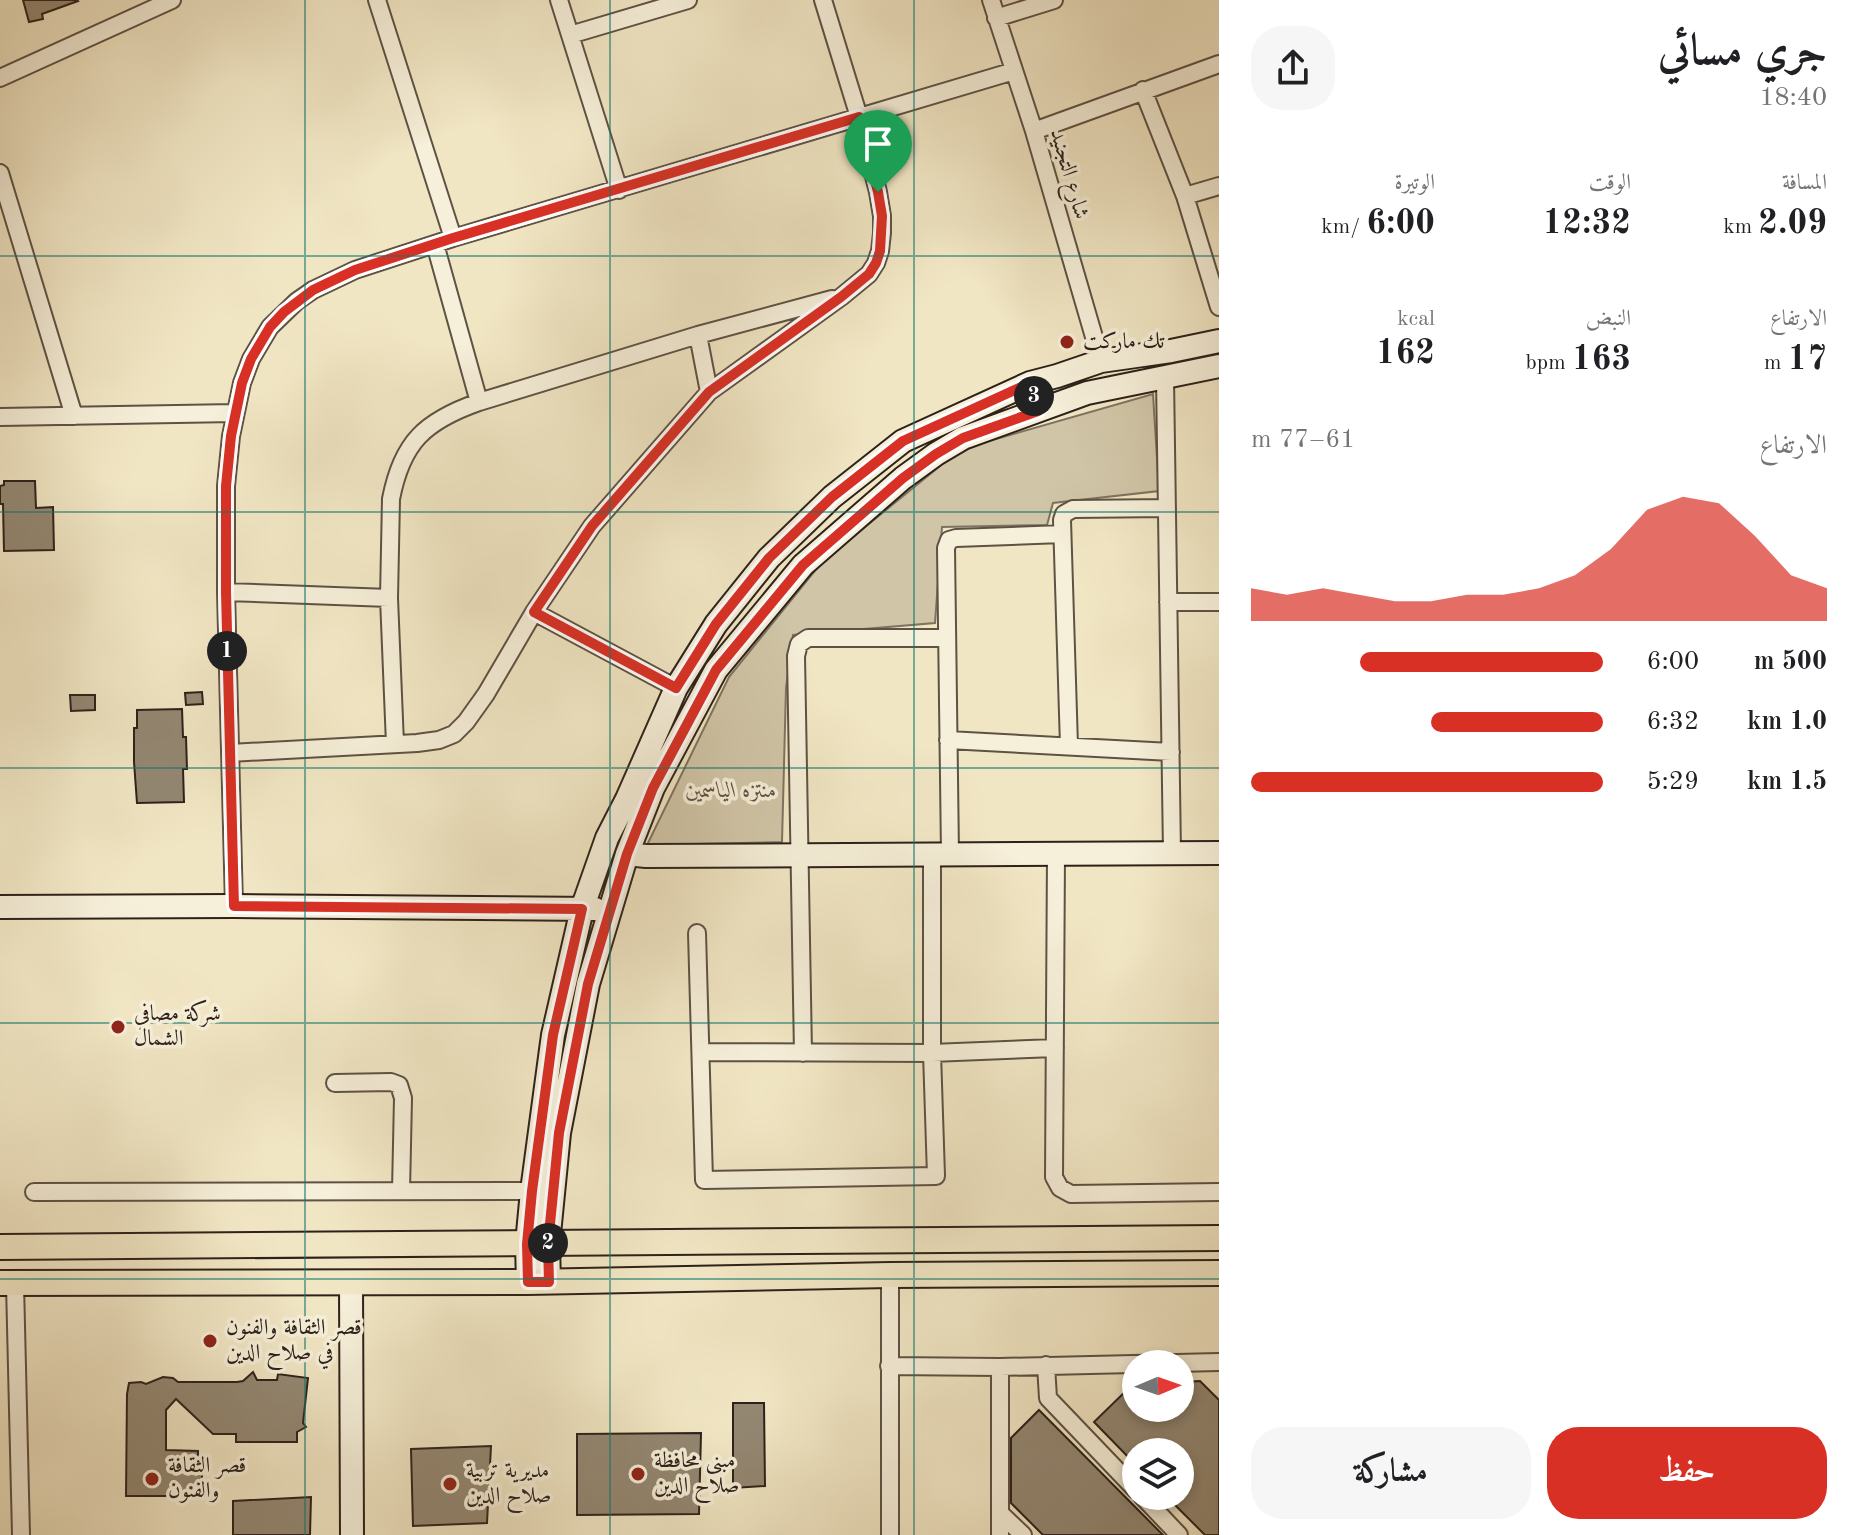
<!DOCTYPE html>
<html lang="ar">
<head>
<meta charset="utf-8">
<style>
  body { margin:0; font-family:"Old Standard TT",Amiri,serif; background:#f6f6f6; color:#202124; direction:rtl; height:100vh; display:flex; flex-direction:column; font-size:30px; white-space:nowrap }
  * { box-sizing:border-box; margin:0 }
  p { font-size:26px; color:#757577 }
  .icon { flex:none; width:44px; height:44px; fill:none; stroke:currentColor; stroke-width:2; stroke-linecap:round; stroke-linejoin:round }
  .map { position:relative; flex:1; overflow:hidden; direction:ltr }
  .drawer { display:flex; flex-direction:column; background:#fff; width:640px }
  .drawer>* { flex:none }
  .needle { width:52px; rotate:88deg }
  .buttons { position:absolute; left:1122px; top:1350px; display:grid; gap:16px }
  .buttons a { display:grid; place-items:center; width:72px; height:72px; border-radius:50%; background:#fff; box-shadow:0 4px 12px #0003; font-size:40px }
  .pin { position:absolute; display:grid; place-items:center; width:68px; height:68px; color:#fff; margin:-82px -34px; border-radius:50% 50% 50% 0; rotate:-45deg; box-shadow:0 0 8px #0007 }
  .pin .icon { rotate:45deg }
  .km { position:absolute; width:40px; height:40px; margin:-20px; border-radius:50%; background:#222; color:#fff; font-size:22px; line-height:40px; text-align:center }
  .round { display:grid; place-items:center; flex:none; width:84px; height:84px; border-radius:32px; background:#f6f6f6 }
  .head { display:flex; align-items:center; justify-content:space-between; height:136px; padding:0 32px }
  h1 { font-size:44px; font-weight:700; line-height:60px }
  .metrics { display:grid; grid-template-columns:repeat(3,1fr); gap:12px; height:136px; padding:8px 32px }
  .metrics div { display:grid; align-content:center }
  .metrics b { font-size:34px; font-weight:700 }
  .metrics small { font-size:22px; font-weight:400 }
  .metrics p { font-size:22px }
  .chart { height:224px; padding:16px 32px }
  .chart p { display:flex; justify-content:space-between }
  .chart svg { width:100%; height:144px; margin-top:8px; fill:#d93025; opacity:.7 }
  .primary-button { display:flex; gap:16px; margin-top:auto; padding:16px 32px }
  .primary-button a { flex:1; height:92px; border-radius:32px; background:#d93025; color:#fff; font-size:32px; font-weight:700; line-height:92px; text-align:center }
  .primary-button a+a { background:#f6f6f6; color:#202124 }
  ul { padding:0 32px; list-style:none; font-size:26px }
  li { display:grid; grid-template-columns:128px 96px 1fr; align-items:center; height:60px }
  li i { height:20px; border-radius:10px; background:#d93025 }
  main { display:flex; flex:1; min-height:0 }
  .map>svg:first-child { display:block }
  .green { fill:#d0c5a7; stroke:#7e7360; stroke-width:2 }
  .building { fill:#938772; stroke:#2d211a; stroke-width:2 }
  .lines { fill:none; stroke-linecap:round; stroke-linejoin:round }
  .street-casing { stroke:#5e5244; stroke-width:20 }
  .secondary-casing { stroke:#2d211a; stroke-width:26 }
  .primary-casing { stroke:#2d211a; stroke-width:28 }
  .street { stroke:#f6efd9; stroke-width:16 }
  .secondary { stroke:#f6efd9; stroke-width:22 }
  .primary { stroke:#f1e6c4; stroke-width:24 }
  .route-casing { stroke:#fff; stroke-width:16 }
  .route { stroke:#d93025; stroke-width:10 }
  .grid { fill:none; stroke:#0f766e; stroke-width:2; stroke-opacity:0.55 }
  .poi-dot { fill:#8f2418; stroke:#f6efd9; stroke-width:3 }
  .labels { text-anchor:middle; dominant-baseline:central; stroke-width:7; stroke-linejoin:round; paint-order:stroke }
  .street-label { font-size:22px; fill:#2d211a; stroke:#f6efd9 }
  .poi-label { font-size:22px; fill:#2d211a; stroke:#f6efd9; text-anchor:start }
  .park-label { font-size:22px; font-style:italic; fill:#5e5244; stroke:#f6efd9 }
</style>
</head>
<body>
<main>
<section class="drawer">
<div class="head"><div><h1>جري مسائي</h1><p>18:40</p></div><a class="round"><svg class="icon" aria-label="share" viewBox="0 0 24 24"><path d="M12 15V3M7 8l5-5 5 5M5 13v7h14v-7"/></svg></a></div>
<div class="metrics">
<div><p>المسافة</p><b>2.09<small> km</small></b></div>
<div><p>الوقت</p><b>12:32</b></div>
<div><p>الوتيرة</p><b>6:00<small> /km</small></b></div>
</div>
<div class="metrics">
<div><p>الارتفاع</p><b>17<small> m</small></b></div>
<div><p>النبض</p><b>163<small> bpm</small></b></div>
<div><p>kcal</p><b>162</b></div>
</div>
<div class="chart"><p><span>الارتفاع</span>61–77 m</p>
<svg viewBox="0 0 160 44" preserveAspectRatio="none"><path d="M0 44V34L10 36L20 34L30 36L40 38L50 38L60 36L70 36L80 34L90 30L100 22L110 10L120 6L130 8L140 18L150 30L160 34V44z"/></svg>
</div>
<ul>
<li><b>500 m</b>6:00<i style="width:69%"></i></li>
<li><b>1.0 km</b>6:32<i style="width:49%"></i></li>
<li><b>1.5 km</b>5:29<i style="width:100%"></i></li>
</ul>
<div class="primary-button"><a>حفظ</a><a>مشاركة</a></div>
</section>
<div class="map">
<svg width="1219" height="1535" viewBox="0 0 1219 1535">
  <rect width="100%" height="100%" fill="#f1e6c4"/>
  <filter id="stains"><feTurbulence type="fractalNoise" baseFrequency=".0025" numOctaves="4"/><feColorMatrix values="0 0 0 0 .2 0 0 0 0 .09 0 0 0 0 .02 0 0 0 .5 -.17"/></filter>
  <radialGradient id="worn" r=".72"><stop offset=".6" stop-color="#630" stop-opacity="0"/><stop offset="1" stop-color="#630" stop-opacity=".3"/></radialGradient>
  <path class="green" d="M1153,394L1159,491L1053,503L1047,525L942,527L935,623L793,635L786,688L782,842L647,845L729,677L822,562L961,449Z"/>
  <path class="building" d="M23,0H77L78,1L42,14L43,19L29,22Z
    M4,481H35L36,508L53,507L54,550L4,551L3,504H0V486L4,485Z
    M202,692L203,704L186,705L185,693Z
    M70,695H95V710L71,711Z
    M182,709L183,737H186L187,769H183L184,802L137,803L134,762V728H137V710Z
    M253,1372L257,1380H277L278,1374L308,1378L303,1423L306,1427L297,1432V1442H236V1434H213L176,1399L166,1410V1450L198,1451V1473H202V1484L197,1496H126L127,1394L129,1383L141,1382L146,1384L163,1377L173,1378L178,1382H237L243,1381Z
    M1136,1381V1408H1180V1382L1200,1381L1219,1400V1535H1205L1166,1496H1180V1452H1136V1465L1094,1422Z
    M733,1403H764L765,1486L733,1488Z
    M1039,1410L1163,1535H1043L1011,1503V1438Z
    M701,1433L699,1514L577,1515V1434Z
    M491,1446L487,1523L413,1526L411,1449Z
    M311,1497L310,1535H233V1501Z"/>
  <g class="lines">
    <g class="street-casing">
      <path id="street" d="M377,0L453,238
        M559,0L619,190
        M991,0L1034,131L1101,361
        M996,18L1054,0
        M570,35L688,0
        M0,78L172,0
        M1143,90L1185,196L1219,307
        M1034,131L1219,64
        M0,173L74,416
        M1185,196L1219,186
        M435,244L479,402
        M698,335L709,392
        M1165,378L1172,853
        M0,417L235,413
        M226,592L389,598
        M1168,602H1219
        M534,612L676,688
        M948,740L1171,752
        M395,744L389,598L391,499C402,442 425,421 479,402L698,335L832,299
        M1069,746L1062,520L1064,514L1073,509L1167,508
        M230,753L417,743L439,740L454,734L466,722L486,694L534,612L592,526L709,392L841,297L869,274L876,263L880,251L882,233V216L878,192L859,117L823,0
        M950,854L946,548L949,540L956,538L1062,534
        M1056,854L1054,1177L1060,1188L1071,1194L1219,1192
        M234,906L226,592V486L231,436L242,383L251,359L270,327L297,301L313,290L355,270L453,238L1014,71
        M697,933L704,1180L936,1176L932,1053V854
        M702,1052L932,1053L1055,1048
        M803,1053L796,656L799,644L808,638H946
        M335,1083L391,1082L399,1085L403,1098L401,1191
        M34,1192L532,1191
        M890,1275V1535
        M15,1284L21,1535
        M1046,1365L1048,1398L1136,1490
        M889,1366L1000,1367
        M1142,1496L1179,1535
        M1000,1513L1023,1535
        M1000,1535V1367L1219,1362"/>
    </g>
    <g class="secondary-casing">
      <path id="secondary" d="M627,854L646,856L1219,853
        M0,907L234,906L595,909
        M351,1282L352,1535
        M528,1282L527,1244L532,1191L553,1035L582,909L607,838L627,799L676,688L716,624L769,558L832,497L903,441L1030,383L1057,376L1101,361L1171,351L1219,341
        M549,1282L548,1244L559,1133L588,984L627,854L653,788L716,670L803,565L903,478L936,454L963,438L1087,393L1219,366"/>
    </g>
    <g class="primary-casing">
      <path id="primary" d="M0,1247L1219,1238
        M0,1283L528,1282L890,1275L1219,1273"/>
    </g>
    <use href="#street" class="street"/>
    <use href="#secondary" class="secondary"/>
    <use href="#primary" class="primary"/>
  </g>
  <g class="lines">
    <g class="route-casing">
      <path id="route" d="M859,117L878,192L882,216L880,251L876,263L869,274L841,297L709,392L592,526L534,612L676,688L716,624L769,558L832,497L903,441L1030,383L1038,411L963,438L936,454L903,478L803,565L716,670L653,788L627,854L588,984L559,1133L548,1244L549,1282H528L527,1244L532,1191L553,1035L582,909L234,906L226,592V486L231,436L242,383L251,359L270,327L284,312L313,290L355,270L453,238Z"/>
    </g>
    <use href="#route" class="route"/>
  </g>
  <path class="grid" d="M305,0V1535M610,0V1535M914,0V1535M0,256H1219M0,512H1219M0,768H1219M0,1023H1219M0,1279H1219"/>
  <g class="poi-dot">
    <circle cx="1067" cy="342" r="8"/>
    <circle cx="118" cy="1027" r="8"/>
    <circle cx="210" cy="1341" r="8"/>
    <circle cx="638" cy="1474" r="8"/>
    <circle cx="152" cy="1479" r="8"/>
    <circle cx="450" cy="1484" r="8"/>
  </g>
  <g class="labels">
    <g class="street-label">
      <text transform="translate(1069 174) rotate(74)">شارع التجنيد</text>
    </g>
    <g class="poi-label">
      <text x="1083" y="342">تك ماركت</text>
      <text x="134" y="1014">شركة مصافي<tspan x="134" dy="25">الشمال</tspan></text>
      <text x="226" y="1328">قصر الثقافة والفنون<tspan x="226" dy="25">في صلاح الدين</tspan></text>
      <text x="654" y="1461">مبنى محافظة<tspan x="654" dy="25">صلاح الدين</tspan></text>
      <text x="168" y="1466">قصر الثقافة<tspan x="168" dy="25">والفنون</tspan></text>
      <text x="466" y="1471">مديرية تربية<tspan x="466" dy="25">صلاح الدين</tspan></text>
    </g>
    <g class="park-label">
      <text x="731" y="791">منتزه الياسمين</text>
    </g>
  </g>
  <rect width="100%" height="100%" filter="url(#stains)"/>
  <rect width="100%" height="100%" fill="url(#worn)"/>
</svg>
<div class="buttons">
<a><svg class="needle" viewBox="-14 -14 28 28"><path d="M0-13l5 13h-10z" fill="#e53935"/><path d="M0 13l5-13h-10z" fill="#757577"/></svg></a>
<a><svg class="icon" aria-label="layers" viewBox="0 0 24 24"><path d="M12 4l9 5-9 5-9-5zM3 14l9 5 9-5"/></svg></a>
</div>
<div class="pin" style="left:878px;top:192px;background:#1e9e55"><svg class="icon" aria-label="arrive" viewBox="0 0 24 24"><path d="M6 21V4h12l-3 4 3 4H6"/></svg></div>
<b class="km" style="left:227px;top:651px">1</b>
<b class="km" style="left:548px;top:1243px">2</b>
<b class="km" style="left:1034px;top:396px">3</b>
</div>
</main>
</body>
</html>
